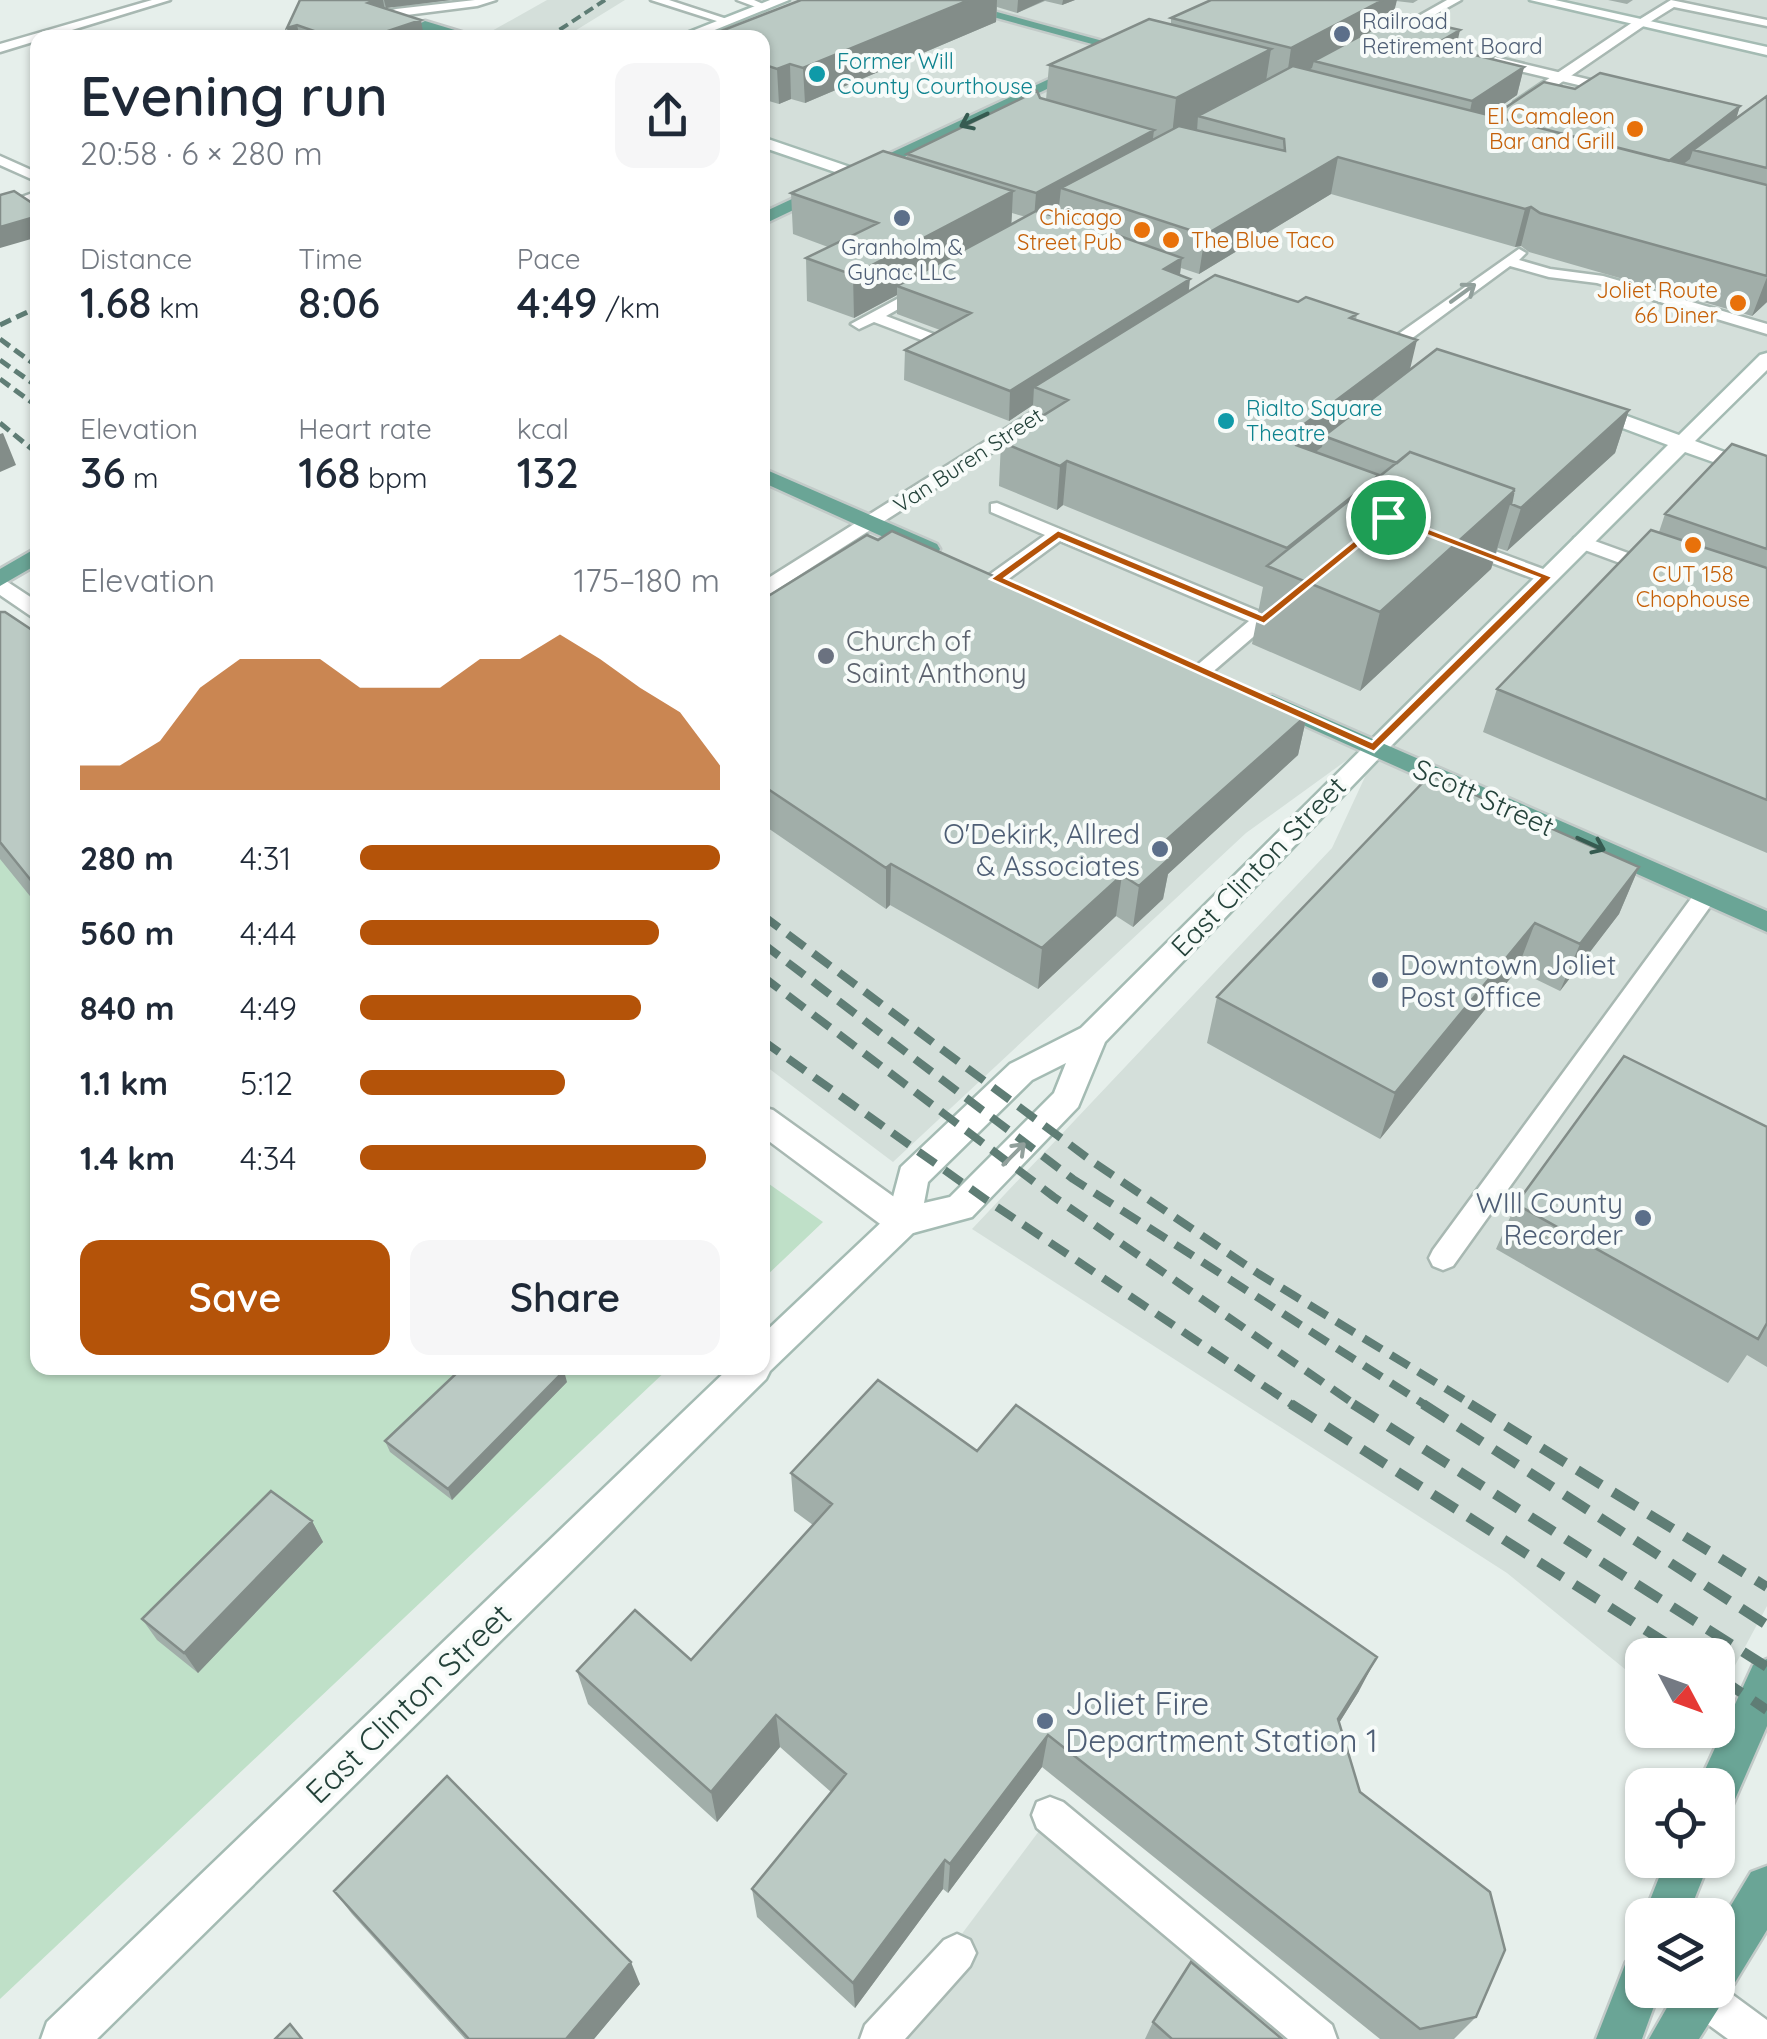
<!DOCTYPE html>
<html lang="en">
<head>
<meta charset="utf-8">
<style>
  body { margin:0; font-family:Quicksand,sans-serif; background:#f6f6f7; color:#1f2937; height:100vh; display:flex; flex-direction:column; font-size:38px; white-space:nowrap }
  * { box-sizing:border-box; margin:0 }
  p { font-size:32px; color:#747a83 }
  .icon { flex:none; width:55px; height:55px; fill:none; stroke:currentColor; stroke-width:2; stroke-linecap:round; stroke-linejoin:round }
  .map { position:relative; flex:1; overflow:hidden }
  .panel { position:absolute; left:30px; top:30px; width:740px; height:1345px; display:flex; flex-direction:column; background:#fff; border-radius:20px; box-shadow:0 2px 8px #0004 }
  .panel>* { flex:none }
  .needle { width:65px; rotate:131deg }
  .controls { position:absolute; left:1625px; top:1638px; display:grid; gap:20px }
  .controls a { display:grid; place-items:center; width:110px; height:110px; border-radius:20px; background:#fff; box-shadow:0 2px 8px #0004; font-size:50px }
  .pin { position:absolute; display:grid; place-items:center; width:85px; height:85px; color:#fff; margin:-42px; border:5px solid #fff; border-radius:50%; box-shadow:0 2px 10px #0007 }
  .round { display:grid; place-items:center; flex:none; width:105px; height:105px; border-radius:20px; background:#f6f6f7 }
  .head { display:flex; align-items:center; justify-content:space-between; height:170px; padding:0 50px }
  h1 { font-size:55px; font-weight:600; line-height:75px }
  .figures { display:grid; grid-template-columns:repeat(3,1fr); gap:15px; height:170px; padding:10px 50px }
  .figures div { display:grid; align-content:center }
  .figures b { font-size:42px; font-weight:600 }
  .figures small { font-size:28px; font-weight:400 }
  .figures p { font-size:28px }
  .chart { height:280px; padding:20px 50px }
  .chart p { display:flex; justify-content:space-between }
  .chart svg { width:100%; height:180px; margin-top:10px; fill:#b45309; opacity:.7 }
  .action { display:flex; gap:20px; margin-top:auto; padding:20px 50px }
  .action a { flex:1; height:115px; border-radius:20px; background:#b45309; color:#fff; font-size:40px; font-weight:600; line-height:115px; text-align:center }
  .action a+a { background:#f6f6f7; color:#1f2937 }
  ul { padding:0 50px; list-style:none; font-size:32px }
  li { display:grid; grid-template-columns:160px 120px 1fr; align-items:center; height:75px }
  li i { height:25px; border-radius:12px; background:#b45309 }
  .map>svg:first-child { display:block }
  .built { fill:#d4dfda }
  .green { fill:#bfe0c8 }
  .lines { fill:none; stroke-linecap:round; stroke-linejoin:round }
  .lane-casing { stroke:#a8b8b2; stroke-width:5 }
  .street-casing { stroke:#a8b8b2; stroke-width:5 }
  .secondary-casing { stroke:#a4bbb3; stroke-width:5 }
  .primary-casing { stroke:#c2cac8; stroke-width:5 }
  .lane { fill:#fff; fill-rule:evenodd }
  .street { fill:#fff; fill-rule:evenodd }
  .secondary { fill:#fff; fill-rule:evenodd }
  .primary { fill:#6aa596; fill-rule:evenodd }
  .rail-far3 { stroke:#5f7d75; stroke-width:4; stroke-dasharray:10 5; stroke-linecap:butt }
  .rail-far2 { stroke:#5f7d75; stroke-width:5; stroke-dasharray:12 6; stroke-linecap:butt }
  .rail-far1 { stroke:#5f7d75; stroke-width:8; stroke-dasharray:21 11; stroke-linecap:butt }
  .rail { stroke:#5f7d75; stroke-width:10; stroke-dasharray:28 14; stroke-linecap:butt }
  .wall { fill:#a1aea9; fill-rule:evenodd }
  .shaded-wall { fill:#838d89 }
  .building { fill:#bbcac4; stroke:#838d89; stroke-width:2.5 }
  .oneway { stroke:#365b51 }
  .oneway2 { stroke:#92a09c }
  .route { fill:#b45309; stroke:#fff; stroke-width:2.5; fill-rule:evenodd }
  .service-dot { fill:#5c6f8a; stroke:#f7fbf9; stroke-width:4 }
  .culture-dot { fill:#0f9aa8; stroke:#f7fbf9; stroke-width:4 }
  .food-dot { fill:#e8710a; stroke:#f7fbf9; stroke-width:4 }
  .worship-dot { fill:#6b7280; stroke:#f7fbf9; stroke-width:4 }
  .labels { text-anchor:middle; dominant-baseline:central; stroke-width:8; stroke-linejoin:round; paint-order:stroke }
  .far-service-label { font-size:22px; fill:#4e5e75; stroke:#f7fbf9; text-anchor:start }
  .far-culture-label { font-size:22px; fill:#0d838f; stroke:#f7fbf9; text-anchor:start }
  .far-food-label { font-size:22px; fill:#c56008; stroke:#f7fbf9; text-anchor:end }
  .far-street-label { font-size:22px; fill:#24423a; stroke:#f7fbf9 }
  .worship-label { font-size:28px; fill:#5b616d; stroke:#f7fbf9; text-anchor:start }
  .street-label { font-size:28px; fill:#24423a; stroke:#f7fbf9 }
  .service-label { font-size:28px; fill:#4e5e75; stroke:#f7fbf9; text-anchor:end }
  .near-street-label { font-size:32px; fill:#24423a; stroke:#f7fbf9 }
  .near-service-label { font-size:32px; fill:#4e5e75; stroke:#f7fbf9; text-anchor:start }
</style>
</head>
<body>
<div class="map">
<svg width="1767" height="2039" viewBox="0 0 1767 2039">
  <rect width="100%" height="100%" fill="#e6efeb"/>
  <path class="built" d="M547,0H625L565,37H508L490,32Z
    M787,0H1227L763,219L762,38H686Z
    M1234,0H1531L1767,52V354L1365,747L1246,833L893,1162L763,1064V222Z
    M1544,0H1767V49Z
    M1682,447L1767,476V919L1381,747Z
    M1377,751L1767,925V1606L1718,1697V1655H1642V1683L1507,1573L972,1229L1332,848Z
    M1042,1827L1297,2039H883Z"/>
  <path class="green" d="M0,631L37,658L38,1368H669L0,1999Z
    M762,1179L823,1222L763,1279H762Z"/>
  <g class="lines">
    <g class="lane-casing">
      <path id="lane" d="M152,0H170L0,52V44Z
        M475,0H496L477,6L383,18L377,15L396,9Z
        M651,0H669L733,21L723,23Z
        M737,0H754L770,7L764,10Z
        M1447,0H1461L1395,37L1385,35Z
        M1671,0L1767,20V26L1674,7L1645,25H1637V21Z
        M1495,57L1620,87L1622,90L1616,94L1491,64Z
        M0,156L38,173V182L0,165Z
        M38,191V200L0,214V205Z
        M1519,249L1526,253L1519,260L1550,269L1603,276L1767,324V334L1597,283L1549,277L1510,266L1392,353H1380V347Z
        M925,284L930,285V291L886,316L952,341V347H940L874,322L859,329L851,324Z
        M997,503L1270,616L1273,620L1209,675H1195V667L1249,621L1060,541L1003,583H989V575L1045,535L991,512V504Z
        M1581,536L1661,565L1663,569L1654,575L1647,573L1574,546V538Z
        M1465,540L1554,573L1556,577L1547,583L1540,581L1458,550V542Z
        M1706,887L1718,895L1714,901L1453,1266L1443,1270L1433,1266L1429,1258L1433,1250L1698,889Z
        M1050,1797L1063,1802L1332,2025L1337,2039H1288L1037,1828L1032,1815L1037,1802Z
        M957,1934L970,1940L976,1953L970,1966L905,2039H860L865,2025L944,1940Z
        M1718,1984L1767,2020V2039H1728L1687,2009L1684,1990H1718Z"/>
    </g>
    <g class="street-casing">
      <path id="street" d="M1636,20L1648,23L1524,108H1514V102Z
        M1067,390L1074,392V400L762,599V582Z
        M0,577L38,602V621L0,595Z
        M762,1107L773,1110L915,1212L920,1222L915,1232L903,1236L891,1232L762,1136Z"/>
    </g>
    <g class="secondary-casing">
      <path id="secondary" d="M770,0H789L695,38H674Z
        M1530,0H1555L1767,47V55Z
        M762,137L888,180L890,183L876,186L762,147Z
        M1767,353V370L1695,441L1767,468V481L1685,452L1383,754L1105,1042L1078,1107L972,1217L913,1233L770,1371L766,1379L97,2039H41L47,2022L729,1368H762V1335L888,1216L901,1167L1010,1064L1081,1028L1668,445L1580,412V404H1594L1679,435L1760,355ZM1066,1063L1054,1093L950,1197L924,1203L928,1182L1032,1080Z"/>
    </g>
    <g class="primary-casing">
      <path id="primary" d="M332,0H351L419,24L425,21L481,38H429Z
        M931,0H953L1143,52L1136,56Z
        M1077,66L1089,69L762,225V213Z
        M762,468L937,544L940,549L937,554H921L762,482Z
        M38,547V564L0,586V569Z
        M1272,695L1767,911V932L1263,707L1260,702L1263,697Z
        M1767,1659V1726L1733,1804L1718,1810V1785H1698L1753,1665Z
        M1666,1860H1710L1688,1915H1644Z
        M1767,1866V1930L1734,1984L1726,1988L1720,2006L1699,2039H1649L1677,1990H1718V1927L1751,1872Z
        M1642,1955V1990H1660L1642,2039H1596L1626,1962Z"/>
    </g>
    <use href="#lane" class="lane"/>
    <use href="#street" class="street"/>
    <use href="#secondary" class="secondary"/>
    <use href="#primary" class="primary"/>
    <path class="rail-far3" d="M547,38L605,0"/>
    <path class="rail-far2" d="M0,325L38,307
      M0,339L38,367
      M0,360L38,387
      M0,379L38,407
      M0,423L38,454"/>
    <path class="rail-far1" d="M762,915L1093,1162L1259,1274L1474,1406
      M762,943L1073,1179L1427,1406
      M762,976L1054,1197L1357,1406
      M762,1040L988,1201L1294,1406"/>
    <path class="rail" d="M1291,1404L1685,1655
      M1353,1404L1767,1667
      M1423,1404L1767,1625
      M1470,1404L1767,1587
      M1718,1677L1767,1710"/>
  </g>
  <path class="wall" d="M300,0H451L386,8L424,38H289L287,28Z
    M801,0H1075L1062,5L1045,1L1017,13L997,7L996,22L805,103L791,99L779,104L762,99V38Z
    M1211,0H1418L1413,3L1396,1L1394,12L1377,21L1376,27L1456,50L1524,67L1517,95L1488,115L1493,116L1575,89L1740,106L1736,118L1767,96V302L1752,316L1529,252L1521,246L1515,247L1331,194L1199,274L1181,268L1180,275L1189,291L1298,302L1357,314L1356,320L1409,370L1629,410L1615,453L1507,551L1498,548L1491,569L1360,691L1252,644L1263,587L1063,505L1057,510L999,486L1001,442L1032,422L1033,405L1009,421L904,380L905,350L940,330L897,314V295L854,318L807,301L806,258L828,247L793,234L791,193L907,158V154L1040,98L1046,100L1049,65L1171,24V18ZM1059,206L1058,217L1045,213ZM1012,213L1026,217L1011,224Z
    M1608,0H1633L1627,4Z
    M1767,456V853L1483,732L1497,689L1659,532L1665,514Z
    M762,600L1307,715L1298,755L1168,874L1163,899L1133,927L1116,916L1038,989L890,905L886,909L762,824Z
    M0,612L38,634V906L0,859Z
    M1639,867L1619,914L1560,991L1517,970L1380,1139L1207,1043L1217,997Z
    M1767,1127V1367L1747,1355L1728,1383L1496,1249L1516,1204Z
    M567,1382L452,1500L390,1452L385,1441Z
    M977,1451L1359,1691L1339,1723L1360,1792L1476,2017L1454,2039H1380L1042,1767L948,1893L943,1889L855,2008L757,1917L752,1889L831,1792L780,1747L717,1822L588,1704L577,1671L691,1660L813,1525L794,1511L791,1473Z
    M312,1521L323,1542L198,1673L157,1640L142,1619Z
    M334,1891L640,1984L594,2039H465L352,1914Z
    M1153,2022L1282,2039H1145Z"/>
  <path class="shaded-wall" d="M376,0H383L388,26L368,3Z
    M384,0H451L386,8Z
    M969,0H997L996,22L805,103L803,68Z
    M1018,0H1045L1017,13Z
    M1063,0H1075L1062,5Z
    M1364,0H1397L1394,12L1377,21L1374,35L1314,61L1312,68L1286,83L1291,48Z
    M421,20L424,38H367Z
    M297,25L300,38H289L287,28Z
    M1460,30L1454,58L1434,45Z
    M1271,49L1264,94L1198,116L1197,131L1171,145L1176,98Z
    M790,64L791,99L779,104L777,69Z
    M1524,67L1517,95L1466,130L1472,101Z
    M1740,106L1734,126L1693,150L1690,159L1661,181L1668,161Z
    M1154,130L1151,155L1061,188L1059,206L1034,219L1036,193Z
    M1338,157L1331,194L1199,274L1205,235Z
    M1013,191L1011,232L897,286V295L854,318L853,275Z
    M1531,207L1521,246L1515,247L1525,209Z
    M38,216V237L0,248V227Z
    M1182,258L1178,287L1190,279L1187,308L1034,387L1033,405L1009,421L1010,391L1164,269Z
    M1767,277V302L1752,316Z
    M1417,340L1407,382L1324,436L1322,447L1287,474L1295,431Z
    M1629,410L1615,453L1507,551L1521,508Z
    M3,433L16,465L0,472V434Z
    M1067,461L1063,505L1057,510L1060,466Z
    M1514,491L1491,569L1360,691L1380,612Z
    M1307,715L1298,755L1168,874L1163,899L1133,927L1139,886L1155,850Z
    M891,864L890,905L886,909V868Z
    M1639,867L1619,914L1560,991L1580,944Z
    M1122,875L1116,916L1038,989L1042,948Z
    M1535,923L1517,970L1380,1139L1395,1093Z
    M564,1371L567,1382L452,1500L448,1489Z
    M312,1521L323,1542L198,1673L184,1653Z
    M1377,1657L1359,1691L1321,1752L1338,1719Z
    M776,1715L780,1747L717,1822L711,1792Z
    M1048,1735L1042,1767L948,1893L950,1864Z
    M945,1860L943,1889L855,2008L853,1983Z
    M631,1962L640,1984L594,2039H566Z"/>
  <path class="building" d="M300,0H376L368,3L421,20L367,38H334L297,25L287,28Z
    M801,0H969L803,68L790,64L777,69L762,64V38H703Z
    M1211,0H1376L1381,1L1291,48L1171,18Z
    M1398,16L1460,30L1434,45L1524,67L1472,101L1314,61Z
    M1149,19L1271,49L1176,98L1049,65Z
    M1293,66L1767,185V276L1540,213L1531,207L1525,209L1338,157L1205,235L1061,188L1179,126L1285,151L1284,139L1198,116Z
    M1600,73L1740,106L1669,161L1493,116L1544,82L1575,89Z
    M1037,91L1040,98L1154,130L1036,193L907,154Z
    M1767,96V168L1693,150Z
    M883,151L1013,191L853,275L806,258L878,223L791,193Z
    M14,191L38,207V216L0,227V195Z
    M1036,211L1097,228L1182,258L1164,269L1190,279L1010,391L905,350L971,313L897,286Z
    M1215,275L1298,302L1306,297L1357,314L1350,318L1417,340L1295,431L1296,445L1379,475L1287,548L1067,461L1060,466L1001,442L1068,400L1034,387Z
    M1437,349L1629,410L1521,508L1511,504L1514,489L1410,452L1397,463L1324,436Z
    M1732,444L1767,456V549L1665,514Z
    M1410,452L1514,489V491L1380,612L1267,566Z
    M1651,530L1767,568V800L1497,689Z
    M892,531L1307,715L1155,850L1170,858L1139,886L1122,875L1042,948L891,864L886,868L762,785V600L867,535L878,540Z
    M0,612H5L38,634V889L0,842Z
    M1430,775L1639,867L1580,944L1535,923L1395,1093L1217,997Z
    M1624,1056L1767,1127V1323L1758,1339L1516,1204Z
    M462,1368H560L564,1371L448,1489L385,1441Z
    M878,1380L977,1451L1016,1405L1377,1657L1338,1719L1360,1792L1490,1892L1505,1950L1476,2017L1420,2029L1048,1735L950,1864L945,1860L853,1983L752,1889L846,1774L776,1715L711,1792L577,1671L635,1610L691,1660L832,1504L791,1473Z
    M271,1491L312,1521L184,1653L142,1619Z
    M447,1776L631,1962L566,2039H469L334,1891Z
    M1191,1962L1282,2039H1172L1153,2022Z
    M290,2024L302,2039H275Z"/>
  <defs><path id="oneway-shaft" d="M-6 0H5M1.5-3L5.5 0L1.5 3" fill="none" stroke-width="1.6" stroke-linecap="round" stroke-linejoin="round" transform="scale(2.5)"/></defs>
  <g class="oneway">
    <use href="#oneway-shaft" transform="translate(974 120) rotate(155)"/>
    <use href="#oneway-shaft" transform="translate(1591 844) rotate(24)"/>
  </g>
  <g class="oneway2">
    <use href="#oneway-shaft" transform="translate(1463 293) rotate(-36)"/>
    <use href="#oneway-shaft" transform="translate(1014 1154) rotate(-45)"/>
  </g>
  <path class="route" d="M1388,513L1553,577L1374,752L990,579L1058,530L1262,615ZM1390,521L1539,578L1372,742L1005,578L1059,539L1264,624Z"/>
  <g class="service-dot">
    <circle cx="1342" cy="34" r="10"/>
    <circle cx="902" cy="218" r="10"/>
    <circle cx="1160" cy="849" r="10"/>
    <circle cx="1380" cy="980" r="10"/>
    <circle cx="1643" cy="1218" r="10"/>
    <circle cx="1045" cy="1721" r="10"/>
  </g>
  <g class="culture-dot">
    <circle cx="817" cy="74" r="10"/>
    <circle cx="1226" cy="421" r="10"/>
  </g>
  <g class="food-dot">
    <circle cx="1635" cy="129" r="10"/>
    <circle cx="1142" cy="230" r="10"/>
    <circle cx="1171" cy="240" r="10"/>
    <circle cx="1738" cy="303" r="10"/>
    <circle cx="1693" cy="545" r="10"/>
  </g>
  <circle class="worship-dot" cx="826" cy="656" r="10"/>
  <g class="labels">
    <g class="far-service-label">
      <text x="1362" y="21">Railroad<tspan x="1362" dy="25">Retirement Board</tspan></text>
      <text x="902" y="247" text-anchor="middle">Granholm &amp;<tspan x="902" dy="25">Gynac LLC</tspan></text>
    </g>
    <g class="far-culture-label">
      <text x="837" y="61">Former Will<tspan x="837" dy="25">County Courthouse</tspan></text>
      <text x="1246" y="408">Rialto Square<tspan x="1246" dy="25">Theatre</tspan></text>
    </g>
    <g class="far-food-label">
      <text x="1615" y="116">El Camaleon<tspan x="1615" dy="25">Bar and Grill</tspan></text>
      <text x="1122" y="217">Chicago<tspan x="1122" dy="25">Street Pub</tspan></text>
      <text x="1191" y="240" text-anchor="start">The Blue Taco</text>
      <text x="1718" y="290">Joliet Route<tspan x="1718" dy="25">66 Diner</tspan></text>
      <text x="1693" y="574" text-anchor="middle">CUT 158<tspan x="1693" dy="25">Chophouse</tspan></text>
    </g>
    <g class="far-street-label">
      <text transform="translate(968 460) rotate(-33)">Van Buren Street</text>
    </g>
    <g class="worship-label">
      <text x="846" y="640">Church of<tspan x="846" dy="32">Saint Anthony</tspan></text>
    </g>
    <g class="street-label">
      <text transform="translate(1484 797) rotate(24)">Scott Street</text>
      <text transform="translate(1258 866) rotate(-46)">East Clinton Street</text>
    </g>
    <g class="service-label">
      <text x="1140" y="833">O'Dekirk, Allred<tspan x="1140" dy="32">&amp; Associates</tspan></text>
      <text x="1400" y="964" text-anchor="start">Downtown Joliet<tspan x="1400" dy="32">Post Office</tspan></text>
      <text x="1623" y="1202">WIll County<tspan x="1623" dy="32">Recorder</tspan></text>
    </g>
    <g class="near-street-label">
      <text transform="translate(408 1703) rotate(-44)">East Clinton Street</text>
    </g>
    <g class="near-service-label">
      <text x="1065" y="1703">Joliet Fire<tspan x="1065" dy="37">Department Station 1</tspan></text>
    </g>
  </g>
</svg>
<div class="controls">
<a><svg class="needle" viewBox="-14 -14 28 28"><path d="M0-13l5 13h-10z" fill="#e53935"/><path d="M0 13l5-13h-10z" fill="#747a83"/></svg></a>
<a><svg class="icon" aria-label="locate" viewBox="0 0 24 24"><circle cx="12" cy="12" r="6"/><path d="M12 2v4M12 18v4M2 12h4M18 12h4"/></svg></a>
<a><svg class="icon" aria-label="layers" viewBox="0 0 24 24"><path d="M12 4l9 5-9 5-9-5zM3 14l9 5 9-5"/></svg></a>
</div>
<div class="pin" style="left:1388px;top:517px;background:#1e9e55"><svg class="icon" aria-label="arrive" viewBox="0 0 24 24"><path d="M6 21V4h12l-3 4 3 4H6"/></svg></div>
<section class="panel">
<div class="head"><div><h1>Evening run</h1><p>20:58 · 6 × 280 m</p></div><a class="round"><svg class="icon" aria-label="share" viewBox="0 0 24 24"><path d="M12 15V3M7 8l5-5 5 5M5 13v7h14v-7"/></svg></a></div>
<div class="figures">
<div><p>Distance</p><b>1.68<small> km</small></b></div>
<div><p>Time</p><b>8:06</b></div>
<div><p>Pace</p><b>4:49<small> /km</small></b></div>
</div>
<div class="figures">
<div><p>Elevation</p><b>36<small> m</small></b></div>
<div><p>Heart rate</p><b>168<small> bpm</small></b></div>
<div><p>kcal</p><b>132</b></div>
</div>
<div class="chart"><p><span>Elevation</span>175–180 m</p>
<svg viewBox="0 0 160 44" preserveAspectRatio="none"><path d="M0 44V38L10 38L20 32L30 19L40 12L50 12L60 12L70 19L80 19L90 19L100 12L110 12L120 6L130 12L140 19L150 25L160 38V44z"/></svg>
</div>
<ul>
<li><b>280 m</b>4:31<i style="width:100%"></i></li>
<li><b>560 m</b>4:44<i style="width:83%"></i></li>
<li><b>840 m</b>4:49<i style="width:78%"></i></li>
<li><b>1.1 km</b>5:12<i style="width:57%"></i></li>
<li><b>1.4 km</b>4:34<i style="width:96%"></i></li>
</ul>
<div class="action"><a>Save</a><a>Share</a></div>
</section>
</div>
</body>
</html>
